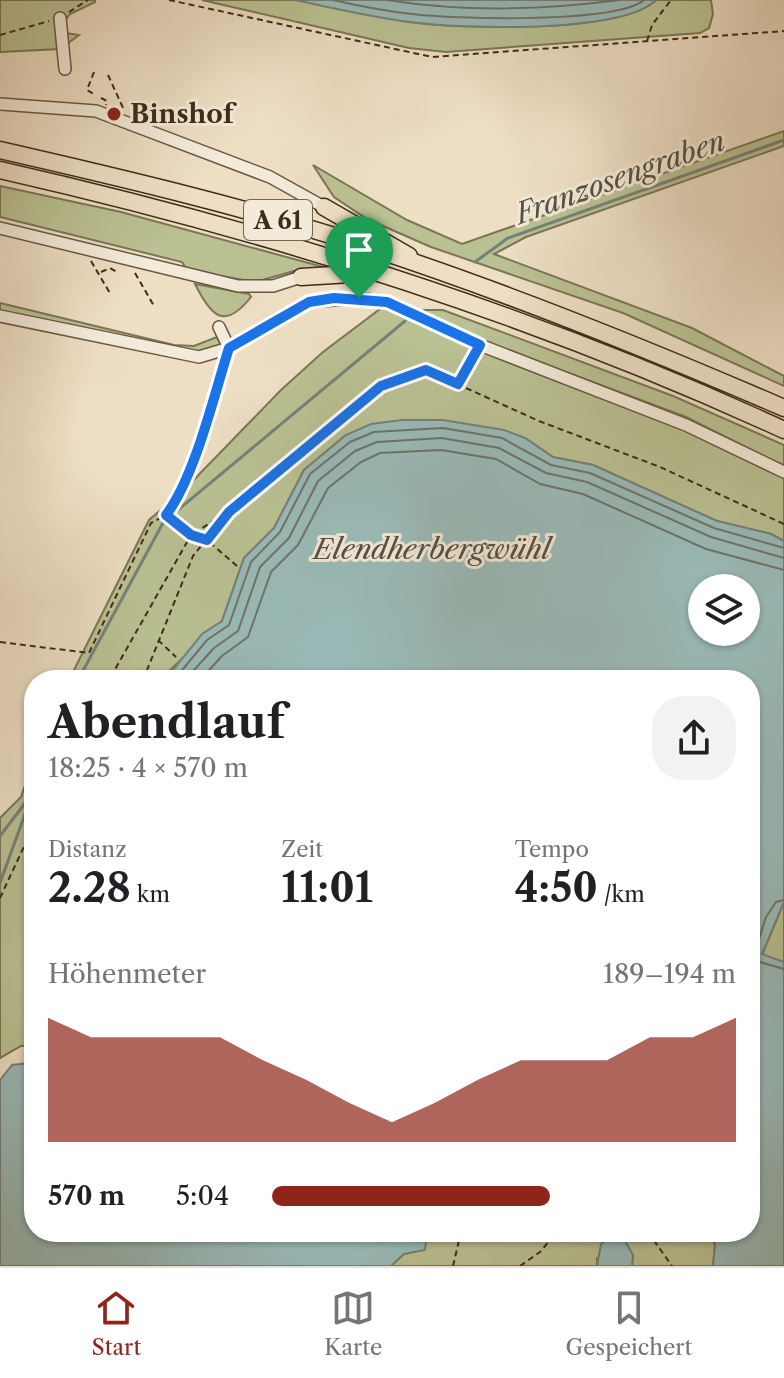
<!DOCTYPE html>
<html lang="de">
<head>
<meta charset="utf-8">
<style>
  body { margin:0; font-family:"Libre Caslon Text",serif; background:#f2f2f2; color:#202124; height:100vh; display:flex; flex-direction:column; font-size:30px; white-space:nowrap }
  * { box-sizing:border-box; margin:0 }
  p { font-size:26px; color:#757577 }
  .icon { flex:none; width:44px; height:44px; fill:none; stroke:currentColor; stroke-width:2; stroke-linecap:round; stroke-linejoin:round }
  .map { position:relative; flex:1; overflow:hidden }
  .details { position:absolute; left:24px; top:670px; width:736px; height:572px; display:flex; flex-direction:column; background:#fff; border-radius:32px; box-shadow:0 2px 6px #0004 }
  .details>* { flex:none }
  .tools { position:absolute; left:688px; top:574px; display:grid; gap:16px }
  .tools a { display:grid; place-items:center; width:72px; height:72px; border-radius:50%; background:#fff; box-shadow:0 2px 6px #0004; font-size:40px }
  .pin { position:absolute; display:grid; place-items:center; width:68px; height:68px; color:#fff; margin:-82px -34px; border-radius:50% 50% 50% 0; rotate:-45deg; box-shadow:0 0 8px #0007 }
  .pin .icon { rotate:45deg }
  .round { display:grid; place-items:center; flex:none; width:84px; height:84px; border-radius:32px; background:#f2f2f2 }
  .overview { display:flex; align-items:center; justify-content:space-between; height:136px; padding:0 24px }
  h1 { font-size:44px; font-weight:800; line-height:60px }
  .figures { display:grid; grid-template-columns:repeat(3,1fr); gap:12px; height:136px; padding:8px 24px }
  .figures div { display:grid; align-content:center }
  .figures b { font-size:40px; font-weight:800 }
  .figures small { font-size:22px; font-weight:400 }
  .figures p { font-size:22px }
  .chart { height:224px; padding:16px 24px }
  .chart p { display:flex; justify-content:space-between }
  .chart svg { width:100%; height:144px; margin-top:8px; fill:#8f2418; opacity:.7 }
  ul { padding:0 24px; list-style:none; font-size:26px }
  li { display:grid; grid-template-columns:128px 96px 1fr; align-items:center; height:60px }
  li i { height:20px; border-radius:10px; background:#8f2418 }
  .tab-bar { display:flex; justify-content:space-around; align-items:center; height:112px; border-top:2px solid #e0e0e0; background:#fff; font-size:22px; color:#757577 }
  .tab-bar a { display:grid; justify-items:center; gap:4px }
  .tab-bar .on { color:#8f2418 }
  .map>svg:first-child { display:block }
  .green { fill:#bac193; stroke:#7c7656; stroke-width:2 }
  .water { fill:#9abbb9; stroke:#758279; stroke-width:2; fill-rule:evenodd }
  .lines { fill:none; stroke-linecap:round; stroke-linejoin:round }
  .shore { stroke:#6c7469; stroke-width:2 }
  .stream { stroke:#758279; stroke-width:3 }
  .minor-casing { stroke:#6a5844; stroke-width:14 }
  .highway-casing { stroke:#3e2c19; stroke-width:19 }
  .path { stroke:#3e2c19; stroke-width:2; stroke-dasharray:6 4; stroke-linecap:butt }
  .minor { stroke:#f3ead9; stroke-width:11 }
  .highway { stroke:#eddec4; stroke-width:16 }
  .route-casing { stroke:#fff; stroke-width:16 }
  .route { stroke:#1a73e8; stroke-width:10 }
  .poi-dot { fill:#8f2418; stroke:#f3ead9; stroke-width:3 }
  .labels { text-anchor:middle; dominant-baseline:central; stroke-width:6; stroke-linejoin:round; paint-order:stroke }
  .shield { fill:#f3ead9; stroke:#746553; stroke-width:2 }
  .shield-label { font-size:24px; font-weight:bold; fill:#3e2c19 }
  .poi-label { font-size:26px; font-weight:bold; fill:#3e2c19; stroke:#f3ead9; text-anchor:start }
  .water-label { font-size:28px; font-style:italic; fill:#555041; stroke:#f3ead9 }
</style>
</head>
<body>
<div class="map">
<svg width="784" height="1266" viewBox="0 0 784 1266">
  <rect width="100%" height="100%" fill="#eddec4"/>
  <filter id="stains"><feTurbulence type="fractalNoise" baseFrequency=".0025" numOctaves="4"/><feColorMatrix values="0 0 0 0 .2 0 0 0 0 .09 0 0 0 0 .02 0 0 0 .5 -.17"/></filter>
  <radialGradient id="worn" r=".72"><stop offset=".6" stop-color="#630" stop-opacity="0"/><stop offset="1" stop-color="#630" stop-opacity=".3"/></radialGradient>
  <path class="green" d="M0,0H95V2L70,14L64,22L66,33L79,35L60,49L0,52Z
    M202,0C233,0 265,0 295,0C333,4 371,16 409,22C460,29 620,34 656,0H711L713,14L709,28L700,33L446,52L409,48Z
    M784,131V146L526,237L494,254L692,328L784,376V386L623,313L431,247L367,219L334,197L313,165L407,220L462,244Z
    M0,186L121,212L327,268L294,271L255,282L187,270L182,262L0,217Z
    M195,284L249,294L251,297C224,331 211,316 195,284Z
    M0,303L174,345L194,346L217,337L222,347L196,353L0,312Z
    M384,306L414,319L424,310H443L673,396L784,445V466L686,417L483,341L447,335L683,428L784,476V541L771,534L717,521L593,465L553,457L525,438L346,435L304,470L274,528L244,558L222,621L169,671L165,680H69L149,520L182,492L281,390L323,352Z
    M34,759V937L28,996L34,1021L28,1037L32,1045L21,1046L0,1058V818L21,797Z
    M784,902V962L762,955Z
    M427,1232H711L715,1245L713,1266H632L633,1255L597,1258V1266H391L404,1254L425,1249Z"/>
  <path class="water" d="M295,0H656C621,34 460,29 410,22C371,17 333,8 295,0Z
    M402,420H443L504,430L525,438L553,457L593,465L717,521L771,534L784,541V902L762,954L784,962V1266H713L715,1245L711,1232H750L753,1158L750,1139V680H165L202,634L222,621L244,558L274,528L304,470L346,435L371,424ZM702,588H746V632H702Z
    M34,937V1232H427L425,1250L404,1254L391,1266H0V1080L12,1065L28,1063L32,1057L28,1038L34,1021L28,996Z
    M612,1235L625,1241L633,1255L632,1266H597L601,1244Z"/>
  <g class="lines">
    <path class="shore" d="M333,0C359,6 385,11 412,14C452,19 616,24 644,0
      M387,0C462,12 544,10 619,0
      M174,680L207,640L229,625L251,562L280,532L310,474L350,442L374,432L443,428L502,438L551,465L590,473L714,528L784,548
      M185,680L214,648L238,631L260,567L289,538L318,481L355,451L377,442L442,438L499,448L546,473L587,482L711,537L784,558
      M200,680L222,656L248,637L271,572L298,545L328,488L361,462L380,453L441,450L496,459L540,484L583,494L706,549L784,570
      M784,900L776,902L766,917L754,954L760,962L784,969"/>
    <path class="stream" d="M475,262L508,238L784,140
      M173,514L405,321
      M78,680L164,521
      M0,836L29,798
      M0,883L33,792"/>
    <g class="minor-casing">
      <path id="minor" d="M60,18L65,69
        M0,104L96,111L270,177L324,207
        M0,228L238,286H273L301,277
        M0,316L199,357L229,348L309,302L359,298L387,302L480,345L686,425L784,472
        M219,327L229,348"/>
    </g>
    <g class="highway-casing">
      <path id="highway" d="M0,150C118,177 237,205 353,242C500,289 643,347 784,408
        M0,170C269,231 533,314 784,430
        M324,207L409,256
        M301,277L367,273"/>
    </g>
    <path class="path" d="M169,0L432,57L784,31
      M69,12L88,0
      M0,35L49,21
      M647,41L652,25L671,0
      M94,72L87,90L94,94
      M108,75L124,110
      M101,98L107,101L106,105
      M91,261L111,295
      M101,272L110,268L117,272
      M135,273L154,306
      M459,383L475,354
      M166,514C194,480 211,404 225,360
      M237,566L207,540L191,535L245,501L381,386L426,370L539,421L660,467L784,524
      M158,640L176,657
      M0,642L89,653L151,523L166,515L191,535L109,680
      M143,680L193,556L226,515
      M0,898L34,825
      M648,1232L672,1266
      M453,1266L461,1232
      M520,1266L540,1252L557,1232"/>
    <use href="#minor" class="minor"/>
    <use href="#highway" class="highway"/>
  </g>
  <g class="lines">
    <g class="route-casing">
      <path id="route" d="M334,298L387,302L480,345L458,384L426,370L381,386L229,512L207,540L191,535L166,515C195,477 214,395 229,348L309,302Z"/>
    </g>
    <use href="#route" class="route"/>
  </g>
  <circle class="poi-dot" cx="114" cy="114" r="8"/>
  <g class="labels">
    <rect class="shield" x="244" y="200" width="68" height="40" rx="6"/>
    <g class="shield-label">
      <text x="278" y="220">A 61</text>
    </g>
    <g class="poi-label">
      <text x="130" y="114">Binshof</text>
    </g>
    <g class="water-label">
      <text transform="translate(620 177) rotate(-20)">Franzosengraben</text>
      <text x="432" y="549">Elendherbergwühl</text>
    </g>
  </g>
  <rect width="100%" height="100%" filter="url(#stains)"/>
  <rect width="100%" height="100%" fill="url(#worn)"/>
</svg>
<div class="tools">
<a><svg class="icon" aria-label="layers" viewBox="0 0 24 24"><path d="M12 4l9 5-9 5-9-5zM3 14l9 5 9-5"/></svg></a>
</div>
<div class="pin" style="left:359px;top:298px;background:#1e9e55"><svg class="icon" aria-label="arrive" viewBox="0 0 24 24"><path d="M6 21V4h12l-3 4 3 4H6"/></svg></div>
<section class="details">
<div class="overview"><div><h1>Abendlauf</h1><p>18:25 · 4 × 570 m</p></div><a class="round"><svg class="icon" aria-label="share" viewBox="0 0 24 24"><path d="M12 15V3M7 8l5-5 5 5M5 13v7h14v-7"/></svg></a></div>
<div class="figures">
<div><p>Distanz</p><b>2.28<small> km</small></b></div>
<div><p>Zeit</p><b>11:01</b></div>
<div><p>Tempo</p><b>4:50<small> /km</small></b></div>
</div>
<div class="chart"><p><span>Höhenmeter</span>189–194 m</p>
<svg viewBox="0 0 160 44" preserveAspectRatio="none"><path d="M0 44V6L10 12L20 12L30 12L40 12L50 19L60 25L70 32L80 38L90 32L100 25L110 19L120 19L130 19L140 12L150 12L160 6V44z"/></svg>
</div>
<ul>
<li><b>570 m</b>5:04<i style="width:60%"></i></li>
</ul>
</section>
</div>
<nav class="tab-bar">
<a class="on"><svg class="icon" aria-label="home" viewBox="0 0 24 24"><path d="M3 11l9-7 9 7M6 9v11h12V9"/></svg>Start</a>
<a><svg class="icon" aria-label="map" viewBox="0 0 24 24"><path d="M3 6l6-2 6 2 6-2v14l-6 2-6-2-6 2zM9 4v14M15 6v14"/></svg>Karte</a>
<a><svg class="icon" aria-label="saved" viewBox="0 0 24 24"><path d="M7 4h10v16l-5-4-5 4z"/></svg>Gespeichert</a>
</nav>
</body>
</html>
